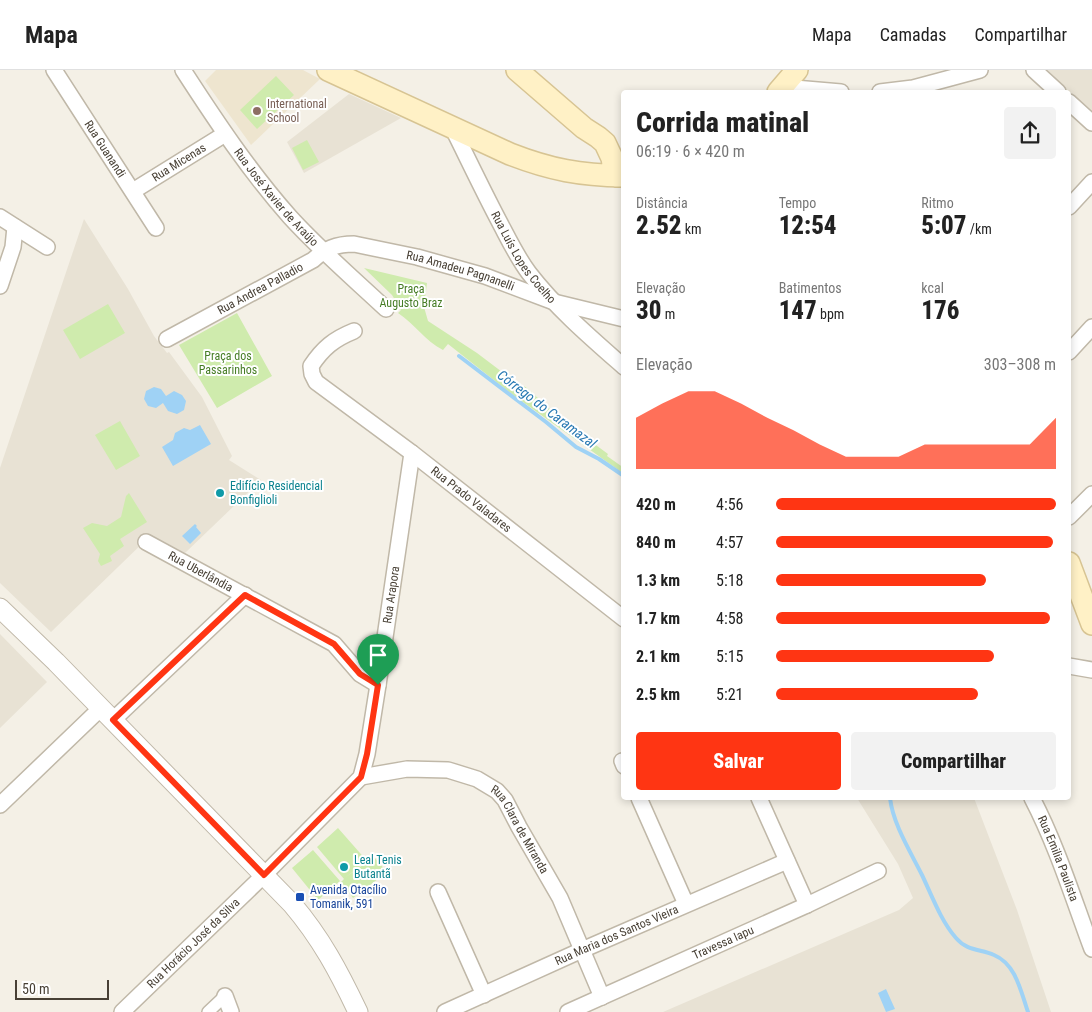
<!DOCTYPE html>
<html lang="pt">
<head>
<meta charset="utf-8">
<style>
  body { margin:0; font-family:"Roboto Condensed",sans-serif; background:#f2f2f2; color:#222; height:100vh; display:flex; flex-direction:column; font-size:19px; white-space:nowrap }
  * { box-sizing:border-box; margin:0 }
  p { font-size:16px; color:#767676 }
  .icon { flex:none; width:28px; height:28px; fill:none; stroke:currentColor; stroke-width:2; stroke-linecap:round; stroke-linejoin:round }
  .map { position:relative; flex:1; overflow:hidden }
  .details { position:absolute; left:621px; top:20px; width:450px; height:710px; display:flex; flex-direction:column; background:#fff; border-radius:5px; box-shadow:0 2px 8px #0003 }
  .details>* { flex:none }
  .scale { position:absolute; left:15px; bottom:12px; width:94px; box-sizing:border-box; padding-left:5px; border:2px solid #484035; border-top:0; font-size:14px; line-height:18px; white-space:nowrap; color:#484035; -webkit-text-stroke:4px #fff; paint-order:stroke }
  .pin { position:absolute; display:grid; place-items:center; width:42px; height:42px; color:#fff; margin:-51px -21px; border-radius:50% 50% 50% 0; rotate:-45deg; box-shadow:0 0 5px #0007 }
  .pin .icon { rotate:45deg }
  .round { display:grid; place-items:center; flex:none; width:52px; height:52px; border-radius:5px; background:#f2f2f2 }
  .headline { display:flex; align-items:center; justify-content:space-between; height:85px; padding:0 15px }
  h1 { font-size:28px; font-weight:800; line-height:38px }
  .figures { display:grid; grid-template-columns:repeat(3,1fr); gap:8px; height:85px; padding:5px 15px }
  .figures div { display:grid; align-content:center }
  .figures b { font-size:25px; font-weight:800 }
  .figures small { font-size:14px; font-weight:400 }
  .figures p { font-size:14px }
  .chart { height:140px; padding:10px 15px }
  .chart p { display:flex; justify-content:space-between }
  .chart svg { width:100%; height:90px; margin-top:5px; fill:#ff3513; opacity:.7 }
  .button { display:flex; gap:10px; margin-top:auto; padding:10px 15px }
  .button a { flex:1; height:58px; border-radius:5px; background:#ff3513; color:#fff; font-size:20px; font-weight:800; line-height:58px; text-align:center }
  .button a+a { background:#f2f2f2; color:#222 }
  ul { padding:0 15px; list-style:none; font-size:16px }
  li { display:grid; grid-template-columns:80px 60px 1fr; align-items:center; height:38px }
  li i { height:12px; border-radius:6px; background:#ff3513 }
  header { display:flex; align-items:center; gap:30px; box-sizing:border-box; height:70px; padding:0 25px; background:#fff; border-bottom:1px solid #e0e0e0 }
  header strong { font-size:24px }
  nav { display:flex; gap:28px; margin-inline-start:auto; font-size:18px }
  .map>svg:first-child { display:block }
  .residential { fill:#e8e2d4 }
  .education { fill:#eee5cf }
  .green { fill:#cfebad }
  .water { fill:#9fd2f5 }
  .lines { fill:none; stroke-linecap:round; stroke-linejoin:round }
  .stream { stroke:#9fd2f5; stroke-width:4 }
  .pedestrian-casing { stroke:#c0b8a8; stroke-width:14 }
  .minor-casing { stroke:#c0b8a8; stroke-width:18 }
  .tertiary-casing { stroke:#c0b8a8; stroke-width:21 }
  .secondary-casing { stroke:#d7c493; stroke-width:24 }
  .pedestrian { stroke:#fff; stroke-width:11 }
  .minor { stroke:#fff; stroke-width:15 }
  .tertiary { stroke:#fff; stroke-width:19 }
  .secondary { stroke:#fff1c6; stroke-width:21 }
  .route-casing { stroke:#fff; stroke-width:10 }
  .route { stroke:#ff3513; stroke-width:6 }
  .education-dot { fill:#8d6e63; stroke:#fff; stroke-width:2 }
  .culture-dot { fill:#0f9aa8; stroke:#fff; stroke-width:2 }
  .transit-dot { fill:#1a4fb4; stroke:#fff; stroke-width:2 }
  .labels { text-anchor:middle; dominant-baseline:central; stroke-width:4; stroke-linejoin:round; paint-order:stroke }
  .education-label { font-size:12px; fill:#785e54; stroke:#fff; text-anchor:start }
  .street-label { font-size:12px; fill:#484035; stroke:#fff }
  .park-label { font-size:12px; fill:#467d25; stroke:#fff }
  .culture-label { font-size:12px; fill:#0d838f; stroke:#fff; text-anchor:start }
  .transit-label { font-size:12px; fill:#164399; stroke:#fff; text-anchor:start }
  .water-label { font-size:14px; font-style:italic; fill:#2778b2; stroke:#fff }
</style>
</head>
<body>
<header>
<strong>Mapa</strong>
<nav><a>Mapa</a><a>Camadas</a><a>Compartilhar</a></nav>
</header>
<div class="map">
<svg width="1092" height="942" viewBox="0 0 1092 942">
  <rect width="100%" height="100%" fill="#f4f0e6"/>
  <path class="residential" d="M1040,0H1092V59L1069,33V22H1060Z
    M349,24L401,48L304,103L287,72Z
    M84,149L128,219L154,266L167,283L169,282L202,327L232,386L229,390L261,410L185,483L151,465L51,562L0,513V398Z
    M0,564L47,612L0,658Z
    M857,728H974L1017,840L1051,942H663L899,840L913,828L898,794Z"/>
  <path class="education" d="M216,0H303L320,9L251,75L205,11Z"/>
  <path class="green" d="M276,6L294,25L257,59L240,40Z
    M307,70L319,92L303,100L292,78Z
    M364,198L427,213L424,237L428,251L477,283L522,317L524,316L528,319L563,351L604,381L608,384L607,386L624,398V404L513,325L448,274L443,280C425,271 415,254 398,243L401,240L392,225Z
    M108,234L125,263L80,289L63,260Z
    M237,243L272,306L217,338L179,275Z
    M120,351L140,386L116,400L95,365Z
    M129,423L147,452L120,469L124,476L110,486L112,491L101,496L98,491L100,484L83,458L92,453L107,456L121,447L126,426Z
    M338,758L367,791L346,807L374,787L387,802L353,828L341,812L344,809L317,777Z
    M313,780L340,811L318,830L292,798Z"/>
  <path class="water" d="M154,317L161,319L166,326L174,321L182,325L186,331L184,340L177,344L168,341L163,333L156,338L148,336L144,329L146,321Z
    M200,355L211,374L173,396L162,377L173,370L175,363L184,358L190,360Z
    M195,454L197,456L196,457L201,463L190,474L182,466Z
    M886,919L895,939L886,942L878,923Z"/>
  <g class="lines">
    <path class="stream" d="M459,286L546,352L576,377L599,389L624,406
      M890,728C893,754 910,781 922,805C932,826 941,851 956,868C967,881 980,879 994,885C1016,894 1021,922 1028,942"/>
    <g class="pedestrian-casing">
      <path id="pedestrian" d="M208,942L225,926"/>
    </g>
    <g class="minor-casing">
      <g id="minor">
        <path id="s1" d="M54,0L156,158"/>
        <path id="s2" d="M183,0C216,51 250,102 290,147C320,180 354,209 386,239"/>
        <path d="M1034,0L1058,22"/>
        <path d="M783,17L841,22"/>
        <path d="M880,22L913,18L980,0"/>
        <path d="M1069,32L1092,53"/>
        <path id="s3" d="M452,57C468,89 483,121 500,153C509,170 517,187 529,203C556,238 591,268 624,297"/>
        <path id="s4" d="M133,121L225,64"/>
        <path d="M1069,137L1092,112"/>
        <path d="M0,147L47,177"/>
        <path d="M0,216L13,177L15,157"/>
        <path id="s5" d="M354,261C334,269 323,278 311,296L312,304L316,312L412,383L624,549"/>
        <path id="s6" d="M167,269L313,190C325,179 336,174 354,174L417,187L485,206L554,232L624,249"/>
        <path d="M1069,282L1092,257"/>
        <path d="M1069,447L1092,424"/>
        <path id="s7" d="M146,472L334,574L360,604L378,615"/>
        <path d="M1069,596L1092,600"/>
        <path d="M113,650L245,525"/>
        <path d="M622,691L624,696"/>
        <path id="s8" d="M361,707L407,699L448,700L477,709L497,721L505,730L519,757L560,828L602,927"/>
        <path d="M639,728L686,834"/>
        <path d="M759,728L807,835"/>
        <path id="s9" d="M1032,728C1057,776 1073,828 1092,879"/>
        <path d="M0,735L101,638"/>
        <path d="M438,822L484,925"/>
        <path d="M225,926L231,942"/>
        <path id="s10" d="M122,942L264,805L361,707L367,684L378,615L412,383"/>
        <path id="s11" d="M445,942L582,880L787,791"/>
        <path id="s12" d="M568,942L807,835L878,801"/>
      </g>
    </g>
    <g class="tertiary-casing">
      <path id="tertiary" d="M0,538L56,592L292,834C321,868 339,902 358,942"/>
    </g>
    <g class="secondary-casing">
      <path id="secondary" d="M328,0L510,84C551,100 580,105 624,106
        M517,0L584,58L598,67L605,73L612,88L615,106
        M778,22L797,0
        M1069,493L1092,554"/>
    </g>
    <use href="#pedestrian" class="pedestrian"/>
    <use href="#minor" class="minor"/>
    <use href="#tertiary" class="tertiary"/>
    <use href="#secondary" class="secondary"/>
  </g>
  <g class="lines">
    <g class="route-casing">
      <path id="route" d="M245,525L334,574L360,604L378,615L367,684L361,707L264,805L113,650Z"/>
    </g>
    <use href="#route" class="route"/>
  </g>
  <circle class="education-dot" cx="257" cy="41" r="5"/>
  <g class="culture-dot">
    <circle cx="220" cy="423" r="5"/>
    <circle cx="344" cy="797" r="5"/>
  </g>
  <rect class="transit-dot" x="295" y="822" width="10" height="10" rx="2.5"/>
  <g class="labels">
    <g class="education-label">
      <text x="267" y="34">International<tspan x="267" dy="14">School</tspan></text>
    </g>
    <g class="street-label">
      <text stroke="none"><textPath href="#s1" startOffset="94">Rua Guanandi</textPath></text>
      <text stroke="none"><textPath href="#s4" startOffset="54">Rua Micenas</textPath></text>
      <text stroke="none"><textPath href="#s2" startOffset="158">Rua José Xavier de Araújo</textPath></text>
      <text stroke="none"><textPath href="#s3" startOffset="149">Rua Luís Lopes Coelho</textPath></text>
      <text stroke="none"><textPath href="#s6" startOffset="321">Rua Amadeu Pagnanelli</textPath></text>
      <text stroke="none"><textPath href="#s6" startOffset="106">Rua Andrea Palladio</textPath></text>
      <text stroke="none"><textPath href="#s5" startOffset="268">Rua Prado Valadares</textPath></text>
      <text stroke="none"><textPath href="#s7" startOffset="62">Rua Uberlândia</textPath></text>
      <text stroke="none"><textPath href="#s10" startOffset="520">Rua Arapora</textPath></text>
      <text stroke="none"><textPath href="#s8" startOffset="186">Rua Clara de Miranda</textPath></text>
      <text stroke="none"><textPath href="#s9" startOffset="66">Rua Emilia Paulista</textPath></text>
      <text stroke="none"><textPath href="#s11" startOffset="188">Rua Maria dos Santos Vieira</textPath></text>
      <text stroke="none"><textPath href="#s12" startOffset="170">Travessa Iapu</textPath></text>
      <text stroke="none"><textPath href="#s10" startOffset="99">Rua Horácio José da Silva</textPath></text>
    </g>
    <g class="park-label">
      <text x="411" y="219">Praça<tspan x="411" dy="14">Augusto Braz</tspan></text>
      <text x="228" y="286">Praça dos<tspan x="228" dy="14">Passarinhos</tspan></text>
    </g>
    <g class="culture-label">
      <text x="230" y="416">Edifício Residencial<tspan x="230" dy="14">Bonfiglioli</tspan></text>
      <text x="354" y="790">Leal Tenis<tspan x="354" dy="14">Butantã</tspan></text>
    </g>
    <g class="transit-label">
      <text x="310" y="820">Avenida Otacílio<tspan x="310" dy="14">Tomanik, 591</tspan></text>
    </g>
    <g class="water-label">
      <text transform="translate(547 339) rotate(37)">Córrego do Caramazal</text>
    </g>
  </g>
</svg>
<div class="scale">50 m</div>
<div class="pin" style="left:378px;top:615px;background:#1e9e55"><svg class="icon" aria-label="arrive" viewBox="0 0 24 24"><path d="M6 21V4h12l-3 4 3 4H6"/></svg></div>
<section class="details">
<div class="headline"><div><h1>Corrida matinal</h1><p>06:19 · 6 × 420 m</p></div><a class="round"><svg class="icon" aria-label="share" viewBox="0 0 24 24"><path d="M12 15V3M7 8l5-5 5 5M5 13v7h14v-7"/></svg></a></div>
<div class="figures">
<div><p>Distância</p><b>2.52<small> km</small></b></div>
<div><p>Tempo</p><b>12:54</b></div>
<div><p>Ritmo</p><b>5:07<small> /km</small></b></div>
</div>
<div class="figures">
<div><p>Elevação</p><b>30<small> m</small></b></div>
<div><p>Batimentos</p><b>147<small> bpm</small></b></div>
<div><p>kcal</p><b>176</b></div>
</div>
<div class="chart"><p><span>Elevação</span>303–308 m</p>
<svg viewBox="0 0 160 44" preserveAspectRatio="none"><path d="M0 44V19L10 12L20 6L30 6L40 12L50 19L60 25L70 32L80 38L90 38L100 38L110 32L120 32L130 32L140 32L150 32L160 19V44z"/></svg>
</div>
<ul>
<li><b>420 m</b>4:56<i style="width:100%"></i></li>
<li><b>840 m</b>4:57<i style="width:99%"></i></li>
<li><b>1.3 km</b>5:18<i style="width:75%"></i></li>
<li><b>1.7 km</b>4:58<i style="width:98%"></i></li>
<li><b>2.1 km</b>5:15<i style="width:78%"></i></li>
<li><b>2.5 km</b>5:21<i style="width:72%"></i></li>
</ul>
<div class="button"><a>Salvar</a><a>Compartilhar</a></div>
</section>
</div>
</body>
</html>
